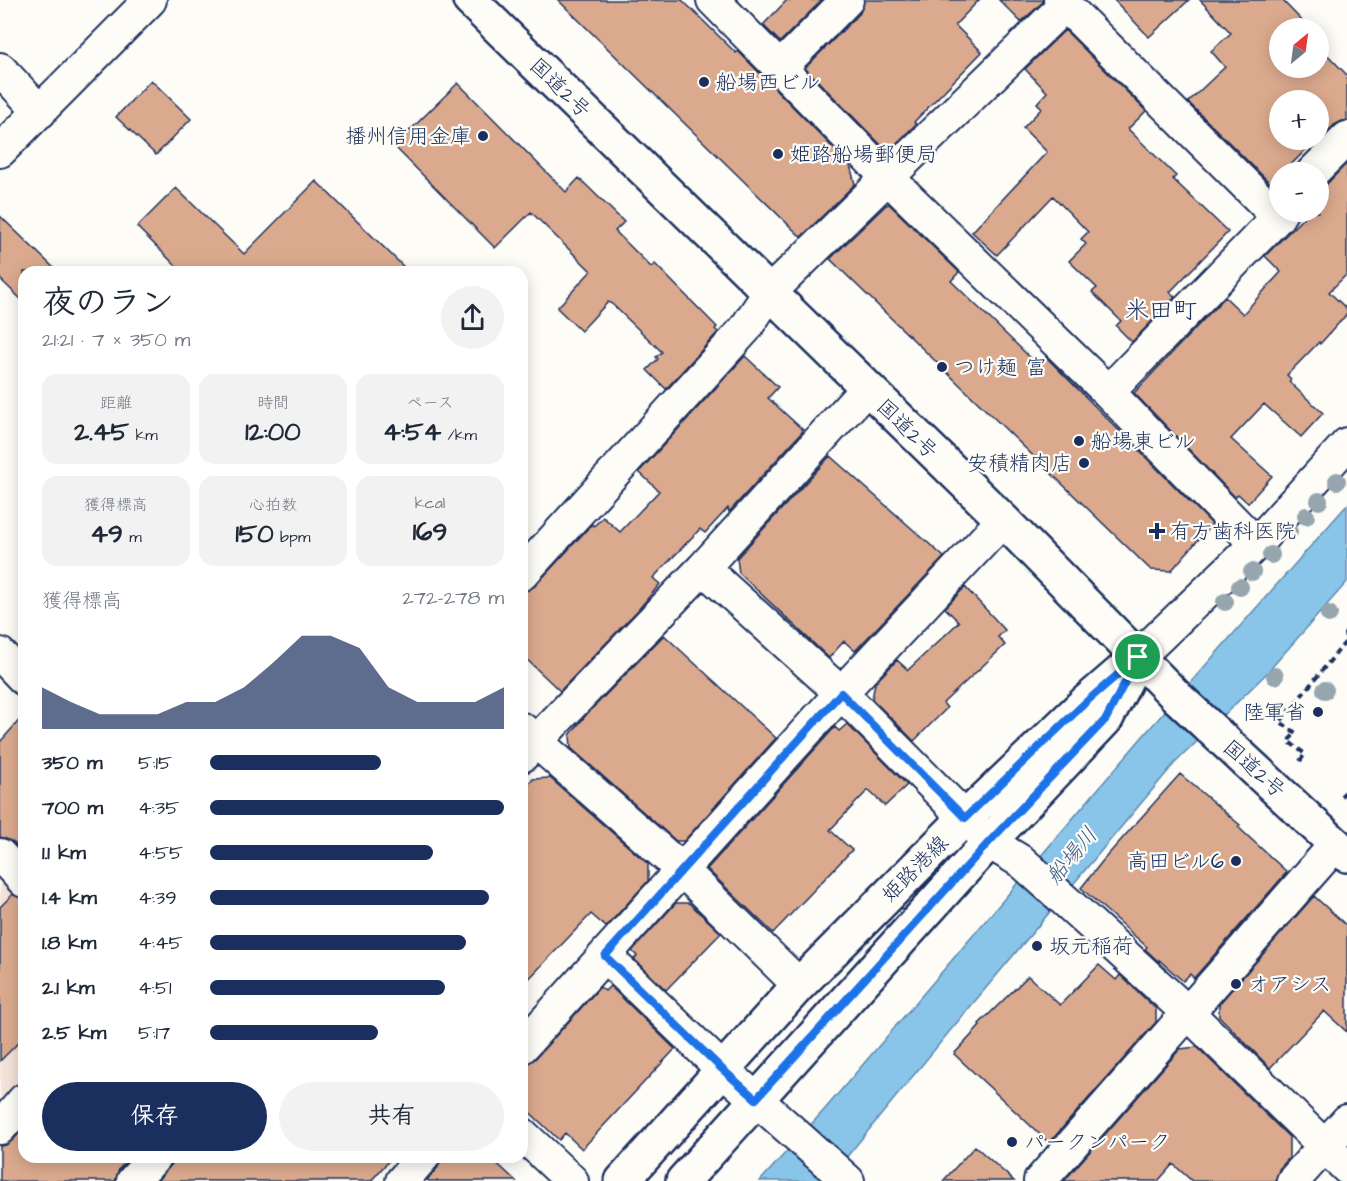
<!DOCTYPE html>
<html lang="ja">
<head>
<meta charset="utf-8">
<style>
  body { margin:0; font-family:"Architects Daughter","Klee One",sans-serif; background:#f2f2f3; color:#1f2937; height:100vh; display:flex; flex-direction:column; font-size:22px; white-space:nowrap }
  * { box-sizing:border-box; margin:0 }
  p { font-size:20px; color:#747a83 }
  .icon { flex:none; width:33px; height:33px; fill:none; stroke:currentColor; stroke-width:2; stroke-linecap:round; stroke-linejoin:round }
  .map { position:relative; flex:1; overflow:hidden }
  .sheet { position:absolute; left:18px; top:266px; width:510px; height:897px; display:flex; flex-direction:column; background:#fff; border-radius:18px; box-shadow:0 3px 15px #0003 }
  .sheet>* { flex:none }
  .needle { width:39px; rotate:29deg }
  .tools { position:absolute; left:1269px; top:18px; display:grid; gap:12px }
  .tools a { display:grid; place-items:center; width:60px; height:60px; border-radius:50%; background:#fff; box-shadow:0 3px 15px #0003; font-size:30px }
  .pin { position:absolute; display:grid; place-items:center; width:51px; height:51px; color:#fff; margin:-26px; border:3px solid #fff; border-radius:50%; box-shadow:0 2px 6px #0007 }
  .round { display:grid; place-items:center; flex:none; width:63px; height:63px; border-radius:32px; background:#f2f2f3 }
  .headline { display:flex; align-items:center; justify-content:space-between; height:102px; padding:0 24px }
  h1 { font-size:33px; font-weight:700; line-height:45px }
  .stats { display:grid; grid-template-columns:repeat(3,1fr); gap:9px; height:102px; padding:6px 24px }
  .stats div { display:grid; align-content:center; border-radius:15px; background:#f2f2f3; text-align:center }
  .stats b { font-size:26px; font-weight:700 }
  .stats small { font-size:16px; font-weight:400 }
  .stats p { font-size:16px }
  .chart { height:168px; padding:12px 24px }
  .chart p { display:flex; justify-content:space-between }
  .chart svg { width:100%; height:108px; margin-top:6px; fill:#1b2f5e; opacity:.7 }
  .button { display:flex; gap:12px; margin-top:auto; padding:12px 24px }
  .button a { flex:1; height:69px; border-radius:36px; background:#1b2f5e; color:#fff; font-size:24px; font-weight:700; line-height:69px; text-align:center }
  .button a+a { background:#f2f2f3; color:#1f2937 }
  ul { padding:0 24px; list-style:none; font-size:20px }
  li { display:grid; grid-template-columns:96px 72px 1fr; align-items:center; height:45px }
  li i { height:15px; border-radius:8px; background:#1b2f5e }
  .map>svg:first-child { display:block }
  .built { fill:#f3e3d8 }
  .water { fill:#89c5e9; stroke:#5d89b1; stroke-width:1.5 }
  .building { fill:#dbaa8e; stroke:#1b2f5e; stroke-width:1.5 }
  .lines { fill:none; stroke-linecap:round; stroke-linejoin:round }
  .street-casing { stroke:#1b2f5e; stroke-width:36 }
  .primary-casing { stroke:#1b2f5e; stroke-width:38 }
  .highway-casing { stroke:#1b2f5e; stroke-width:38 }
  .path { stroke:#1b2f5e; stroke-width:4; stroke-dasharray:6 4.5; stroke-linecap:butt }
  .street { stroke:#fdfcf7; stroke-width:32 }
  .primary { stroke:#fdfcf7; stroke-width:33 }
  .highway { stroke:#fdfcf7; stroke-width:33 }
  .tree { fill:#96a5ae }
  .route-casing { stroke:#fff; stroke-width:12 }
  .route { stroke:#1a73e8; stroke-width:8 }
  .poi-dot { fill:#1b2f5e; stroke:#fdfcf7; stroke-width:2 }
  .labels { text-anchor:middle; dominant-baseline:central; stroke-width:4.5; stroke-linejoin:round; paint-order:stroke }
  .poi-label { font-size:21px; fill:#1b2f5e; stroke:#fdfcf7; text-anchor:start }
  .street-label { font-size:21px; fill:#1b2f5e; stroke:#fdfcf7 }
  .water-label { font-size:22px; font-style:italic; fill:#3c5c88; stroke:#fdfcf7 }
  .quarter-label { font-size:24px; fill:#1b2f5e; stroke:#fdfcf7 }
</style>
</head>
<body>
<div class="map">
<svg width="1347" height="1181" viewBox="0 0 1347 1181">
  <rect width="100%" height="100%" fill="#fdfcf7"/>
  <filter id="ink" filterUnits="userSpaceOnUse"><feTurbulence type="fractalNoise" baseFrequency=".0167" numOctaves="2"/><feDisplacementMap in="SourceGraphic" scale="12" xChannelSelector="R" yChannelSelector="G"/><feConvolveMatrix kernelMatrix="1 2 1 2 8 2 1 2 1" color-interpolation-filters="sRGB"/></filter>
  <g filter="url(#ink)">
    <path class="built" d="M0,864L24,888V1086L0,1113Z"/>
    <path class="water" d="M1347,505V582L1265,675L1174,764L949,1032L827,1181H760L825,1109L1144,735Z"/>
    <path class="building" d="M558,0H682L736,53L738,51L850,165L855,184L801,237Z
      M787,0H822L780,42L763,25Z
      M864,0H979L955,25L982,52L914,122L916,124L888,152L805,68L860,13Z
      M999,0H1043V2L1021,22Z
      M1114,0H1189L1149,37Z
      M1200,0H1282L1309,28H1280V68H1318V45L1347,75V121H1342L1334,125L1318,141V100H1280V140H1315L1284,172H1280V177L1272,185L1188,102L1225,67L1211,51L1231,33Z
      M1065,30L1146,111L1128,129L1176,176L1173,179L1228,232L1170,292L1175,297L1132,342L1116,326L1121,321L1092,292L1097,288L1069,261L1086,244L1081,239L1088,232L1053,196L997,255L972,232L1047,152L1023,128L1042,108L1037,103L1047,92L1025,69Z
      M151,80L191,119L156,155L116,117Z
      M458,83L566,192L579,178L624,222L615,231L651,267L655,264L717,327L715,329L718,332L666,389L647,370L658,359L656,357L662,352L612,304L608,302L581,331L557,308L591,271L531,212L495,248L394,146Z
      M1347,163V274L1329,292L1347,309V314L1320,344L1319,342L1287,375L1291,379L1289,382L1323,413L1301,437L1264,404L1231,439L1272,476L1248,503L1238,494L1235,497L1134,393L1225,297L1243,314L1281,272L1265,256L1309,212H1318V189L1326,185Z
      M316,181L409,272H182L137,227L176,188L244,254Z
      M889,204L959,272L951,281L1038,365L1046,357L1212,524L1171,571L1151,570L830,259L886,205Z
      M0,216L58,272H24V302L0,279Z
      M745,356L778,387L768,398L803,430L802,432L729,512L728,508L705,533L700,529L653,578L660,584L638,610L560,691L522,655V593L535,586L592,524L594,526L603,517L620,532L659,491L639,472Z
      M830,456L944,557L855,651L844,641L829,658L739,573L737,558Z
      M965,587L1005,630L998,637L1005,645L943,703L947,708L914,741L872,699L875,683L897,660L908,670L959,622L945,608Z
      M664,635L776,738L684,841H676L571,748L570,735L586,715Z
      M24,715V854L13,842L0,837V742Z
      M847,724L907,785L885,806L868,790L830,830L852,850L773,933L707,869L835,727L839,731Z
      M1180,774L1240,825L1238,827L1287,872L1194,978L1190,974L1183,981L1159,960V962L1145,949L1147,947L1081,888L1105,858Z
      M550,778L648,864V881L606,927L591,914L522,986V791L533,779Z
      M13,894L24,898V1037L0,1061V907Z
      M1314,896L1347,926V1032L1324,1011L1270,1068L1219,1016V1004Z
      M676,903H689L721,933L666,990L634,959L637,956L632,951Z
      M1099,965L1116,980L1120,975L1156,1009V1022L1049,1143L954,1054L980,1026L979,1024L1028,976L1060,1005Z
      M610,986L675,1049L582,1149L565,1133L559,1140L522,1105V1066L535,1059L600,987L605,991Z
      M1197,1047L1289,1137V1158L1279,1169L1276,1181H1192L1173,1164L1158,1181H1064L1180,1049Z
      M24,1128V1156H122L127,1161L119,1169L116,1181H0V1146L6,1145L13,1140Z
      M975,1146L1014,1181H943Z
      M179,1156H393L371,1181H157Z
      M442,1156H489L516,1181H429L427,1180L438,1167Z"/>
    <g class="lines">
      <g class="street-casing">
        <path id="street" d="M713,0L888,178L1108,392L1256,544
          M1060,0L1278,217
          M780,68L847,0
          M0,69L40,112
          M0,151L150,0
          M1313,172L1347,138
          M1108,392L1278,217L1281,212
          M703,568L841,693L989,842L1022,862L1070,905L1188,1013L1347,1168
          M522,574L745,329L769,293L1065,5
          M0,654L24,679
          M1138,657L1256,544L1347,444
          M522,729L681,869L799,985
          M522,756L703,568L866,389
          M0,855L24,881
          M605,956L722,1069L848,1181
          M522,1047L841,693L1003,520
          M0,1128L24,1100
          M522,1134L572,1181
          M133,1181L156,1156
          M402,1181L424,1156
          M1040,1181L1336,844
          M1293,1181L1347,1121"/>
      </g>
      <g class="primary-casing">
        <path id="primary" d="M622,1181L799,985L965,818L1086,702L1138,657
          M683,1181L989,842L1106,719L1130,672"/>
      </g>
      <g class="highway-casing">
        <path id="highway" d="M470,0L1003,520L1177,697L1347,855"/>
      </g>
      <path class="path" d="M1347,631L1345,634L1347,640
        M1300,761L1305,754L1288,741L1296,733L1280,722L1347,640
        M1341,796L1347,791"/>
      <use href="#street" class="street"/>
      <use href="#primary" class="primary"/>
      <use href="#highway" class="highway"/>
    </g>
    <g class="tree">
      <circle cx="1337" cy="481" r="9"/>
      <circle cx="1319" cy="501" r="9"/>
      <circle cx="1306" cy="516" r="9"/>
      <circle cx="1289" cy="532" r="9"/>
      <circle cx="1271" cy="555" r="9"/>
      <circle cx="1252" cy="572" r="9"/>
      <circle cx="1240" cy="587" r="9"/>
      <circle cx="1225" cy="602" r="9"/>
      <circle cx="1329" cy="614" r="9"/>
      <circle cx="1275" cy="676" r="9"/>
      <circle cx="1325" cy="690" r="9"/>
    </g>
  </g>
  <g class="lines" filter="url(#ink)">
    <g class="route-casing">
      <path id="route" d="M1138,657L1106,719L989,842L756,1099L722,1069L605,956L841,693L965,818L1086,702Z"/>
    </g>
    <use href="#route" class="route"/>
  </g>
  <g class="poi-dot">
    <circle cx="704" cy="82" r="6"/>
    <circle cx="483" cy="136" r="6"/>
    <circle cx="778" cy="154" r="6"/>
    <circle cx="942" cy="367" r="6"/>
    <circle cx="1079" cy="441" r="6"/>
    <circle cx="1084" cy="463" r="6"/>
    <path d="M1154 522h6v6h6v6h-6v6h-6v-6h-6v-6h6z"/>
    <circle cx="1318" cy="712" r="6"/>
    <circle cx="1236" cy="861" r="6"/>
    <circle cx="1037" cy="946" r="6"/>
    <circle cx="1236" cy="984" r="6"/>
    <circle cx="1012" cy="1142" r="6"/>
  </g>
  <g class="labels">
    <g class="poi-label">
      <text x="716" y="82">船場西ビル</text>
      <text x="471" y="136" text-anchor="end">播州信用金庫</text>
      <text x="790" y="154">姫路船場郵便局</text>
      <text x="954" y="367">つけ麺 富</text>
      <text x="1091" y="441">船場東ビル</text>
      <text x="1072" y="463" text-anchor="end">安積精肉店</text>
      <text x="1170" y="531">有方歯科医院</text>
      <text x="1306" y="712" text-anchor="end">陸軍省</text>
      <text x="1224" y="861" text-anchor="end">高田ビル6</text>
      <text x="1049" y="946">坂元稲荷</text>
      <text x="1248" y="984">オアシス</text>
      <text x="1024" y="1142">パークンパーク</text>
    </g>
    <g class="street-label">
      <text transform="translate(560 88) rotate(44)">国道2号</text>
      <text transform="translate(907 429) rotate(44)">国道2号</text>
      <text transform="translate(1254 769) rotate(42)">国道2号</text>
      <text transform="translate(915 869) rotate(-45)">姫路港線</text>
    </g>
    <g class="water-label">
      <text transform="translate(1072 856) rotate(-50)">船場川</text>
    </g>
    <g class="quarter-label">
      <text x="1161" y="311">米田町</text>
    </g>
  </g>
</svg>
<div class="tools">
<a><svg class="needle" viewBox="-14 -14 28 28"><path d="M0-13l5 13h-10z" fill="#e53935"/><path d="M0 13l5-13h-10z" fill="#747a83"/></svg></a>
<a>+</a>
<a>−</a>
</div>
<div class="pin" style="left:1138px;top:657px;background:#1e9e55"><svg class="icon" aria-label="arrive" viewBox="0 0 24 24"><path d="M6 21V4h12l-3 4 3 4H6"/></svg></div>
<section class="sheet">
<div class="headline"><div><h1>夜のラン</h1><p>21:21 · 7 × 350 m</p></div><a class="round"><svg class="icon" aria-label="share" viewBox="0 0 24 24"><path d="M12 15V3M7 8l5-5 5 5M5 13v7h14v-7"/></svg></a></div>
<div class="stats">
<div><p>距離</p><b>2.45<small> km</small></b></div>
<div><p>時間</p><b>12:00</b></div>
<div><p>ペース</p><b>4:54<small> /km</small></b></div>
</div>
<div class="stats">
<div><p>獲得標高</p><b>49<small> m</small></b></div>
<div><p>心拍数</p><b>150<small> bpm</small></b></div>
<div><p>kcal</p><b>169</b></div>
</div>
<div class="chart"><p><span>獲得標高</span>272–278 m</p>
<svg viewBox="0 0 160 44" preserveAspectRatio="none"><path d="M0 44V27L10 33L20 38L30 38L40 38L50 33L60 33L70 27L80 17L90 6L100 6L110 11L120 27L130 33L140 33L150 33L160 27V44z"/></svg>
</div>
<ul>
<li><b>350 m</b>5:15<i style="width:58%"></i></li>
<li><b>700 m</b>4:35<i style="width:100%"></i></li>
<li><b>1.1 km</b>4:55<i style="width:76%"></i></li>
<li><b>1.4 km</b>4:39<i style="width:95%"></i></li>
<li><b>1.8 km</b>4:45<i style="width:87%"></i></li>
<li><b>2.1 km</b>4:51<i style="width:80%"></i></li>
<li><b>2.5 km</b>5:17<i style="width:57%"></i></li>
</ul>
<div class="button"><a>保存</a><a>共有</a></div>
</section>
</div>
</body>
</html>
